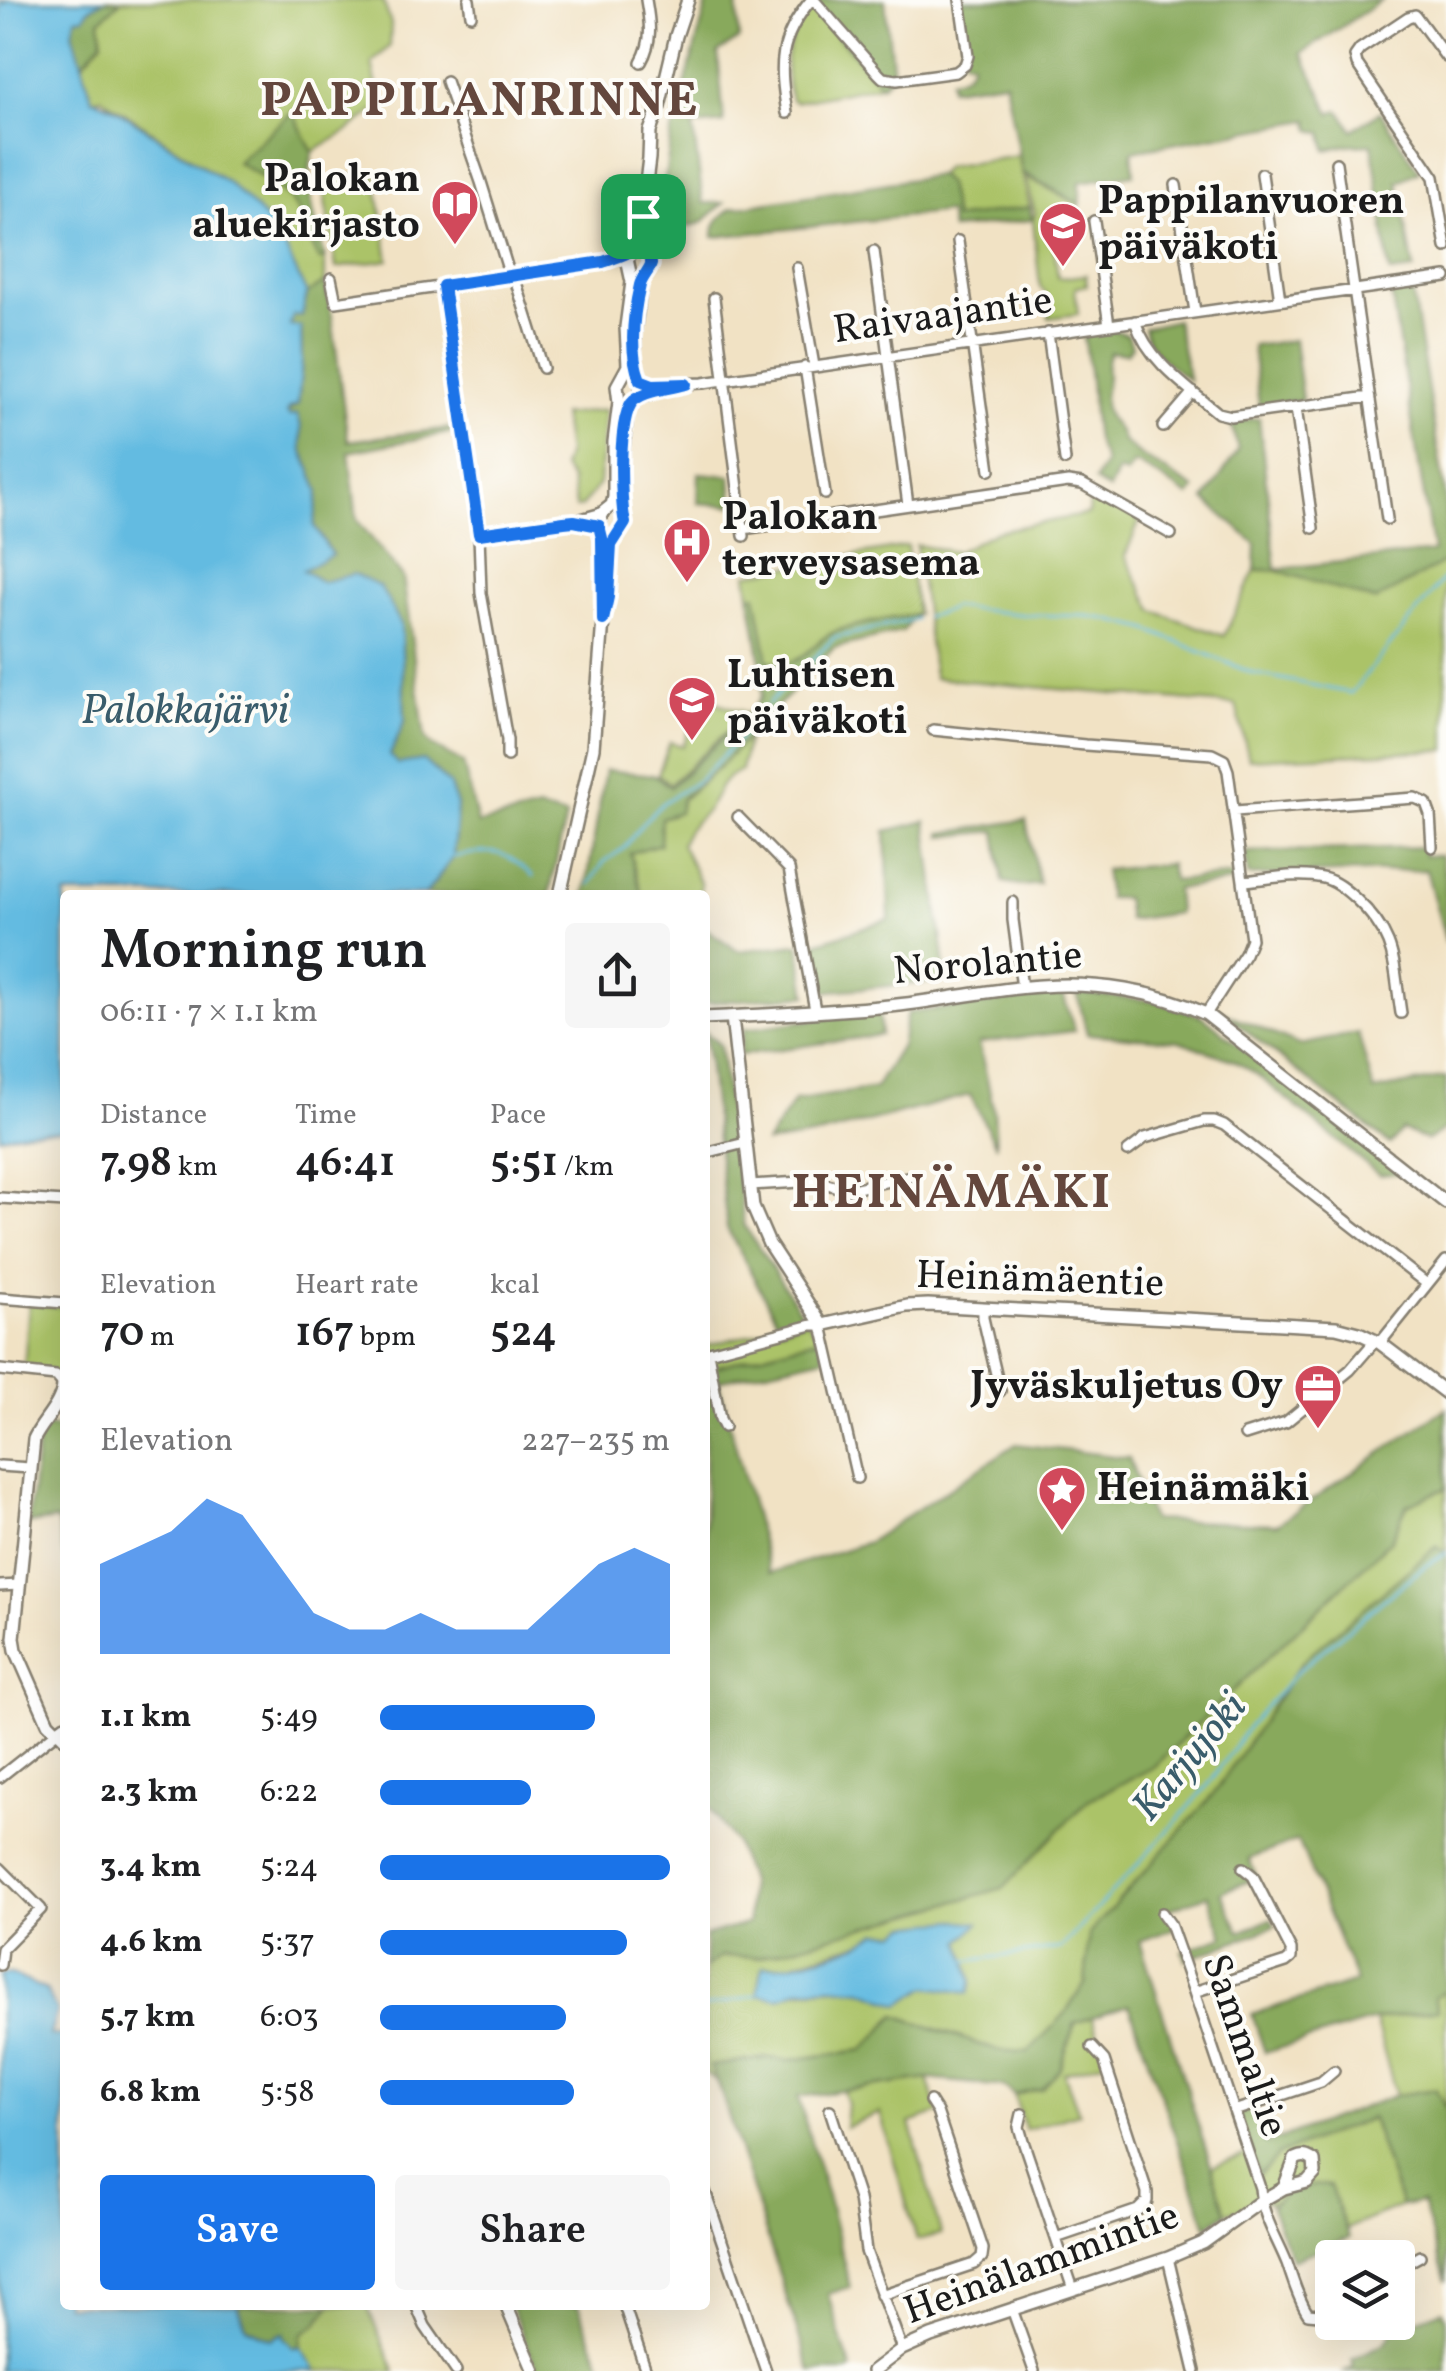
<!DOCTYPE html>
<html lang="en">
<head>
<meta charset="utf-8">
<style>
  body { margin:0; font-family:Vollkorn,serif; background:#f6f6f6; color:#202124; height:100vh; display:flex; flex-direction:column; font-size:38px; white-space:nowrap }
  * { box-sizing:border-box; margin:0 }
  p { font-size:32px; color:#757577 }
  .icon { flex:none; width:55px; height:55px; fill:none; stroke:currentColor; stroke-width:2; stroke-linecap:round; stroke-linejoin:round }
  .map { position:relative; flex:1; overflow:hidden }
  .side { position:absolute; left:60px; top:890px; width:650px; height:1420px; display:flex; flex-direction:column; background:#fff; border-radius:10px; box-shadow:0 10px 40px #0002 }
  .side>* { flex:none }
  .tools { position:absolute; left:1315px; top:2240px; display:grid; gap:20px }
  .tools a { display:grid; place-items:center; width:100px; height:100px; border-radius:10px; background:#fff; box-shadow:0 10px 40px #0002; font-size:50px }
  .pin { position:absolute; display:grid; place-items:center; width:85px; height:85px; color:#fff; margin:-42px; border-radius:20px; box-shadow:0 5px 15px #0006 }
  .round { display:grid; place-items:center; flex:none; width:105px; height:105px; border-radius:10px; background:#f6f6f6 }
  .head { display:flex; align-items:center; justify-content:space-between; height:170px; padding:0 40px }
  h1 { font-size:55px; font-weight:600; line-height:75px }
  .stats { display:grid; grid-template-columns:repeat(3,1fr); gap:15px; height:170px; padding:10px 40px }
  .stats div { display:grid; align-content:center }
  .stats b { font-size:42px; font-weight:600 }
  .stats small { font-size:28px; font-weight:400 }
  .stats p { font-size:28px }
  .chart { height:280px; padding:20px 40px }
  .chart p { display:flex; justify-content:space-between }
  .chart svg { width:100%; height:180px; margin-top:10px; fill:#1a73e8; opacity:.7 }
  .cta { display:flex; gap:20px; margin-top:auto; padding:20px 40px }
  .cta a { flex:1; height:115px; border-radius:10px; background:#1a73e8; color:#fff; font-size:40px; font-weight:600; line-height:115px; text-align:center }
  .cta a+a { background:#f6f6f6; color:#202124 }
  ul { padding:0 40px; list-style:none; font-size:32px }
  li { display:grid; grid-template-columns:160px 120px 1fr; align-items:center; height:75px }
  li i { height:25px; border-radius:12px; background:#1a73e8 }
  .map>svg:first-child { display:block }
  .green { fill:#abc368; stroke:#647042; stroke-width:2.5; fill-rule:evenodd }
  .forest { fill:#88a95c; stroke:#52623c; stroke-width:2.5 }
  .water { fill:#64bbe1; stroke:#406c7e; stroke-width:2.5 }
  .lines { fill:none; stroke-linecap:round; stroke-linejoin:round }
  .stream { stroke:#64bbe1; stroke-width:2.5 }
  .street-casing { stroke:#867f70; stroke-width:14 }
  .secondary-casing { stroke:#867f70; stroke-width:16 }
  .street { stroke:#fff; stroke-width:9 }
  .secondary { stroke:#fff; stroke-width:11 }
  .route-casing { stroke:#fff; stroke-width:20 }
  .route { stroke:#1a73e8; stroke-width:12 }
  .labels { text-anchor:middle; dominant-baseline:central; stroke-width:8; stroke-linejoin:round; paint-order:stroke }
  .poi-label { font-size:40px; font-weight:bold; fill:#1c1c1c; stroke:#fdfcf7; text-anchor:start }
  .street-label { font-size:40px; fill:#1c1c1c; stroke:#fdfcf7 }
  .water-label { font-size:42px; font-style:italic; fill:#395c6b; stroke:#fdfcf7 }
  .district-label { font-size:50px; font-weight:bold; letter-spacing:2.5px; fill:#64473d; stroke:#fdfcf7 }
</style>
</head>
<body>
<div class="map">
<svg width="1446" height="2371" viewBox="0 0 1446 2371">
  <rect width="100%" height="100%" fill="#fdfcf7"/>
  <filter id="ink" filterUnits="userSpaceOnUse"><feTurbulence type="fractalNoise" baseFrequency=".01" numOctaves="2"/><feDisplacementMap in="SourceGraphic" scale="20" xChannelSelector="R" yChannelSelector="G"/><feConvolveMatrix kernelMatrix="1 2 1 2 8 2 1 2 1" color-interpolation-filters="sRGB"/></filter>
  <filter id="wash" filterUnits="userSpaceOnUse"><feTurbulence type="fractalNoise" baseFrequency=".0048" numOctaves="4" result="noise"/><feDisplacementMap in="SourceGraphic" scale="40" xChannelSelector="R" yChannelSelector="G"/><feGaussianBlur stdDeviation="2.25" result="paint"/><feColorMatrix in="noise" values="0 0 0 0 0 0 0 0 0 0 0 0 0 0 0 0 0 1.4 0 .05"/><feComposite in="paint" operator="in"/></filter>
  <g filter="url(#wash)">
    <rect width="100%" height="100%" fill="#f1e2c4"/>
    <path class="green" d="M121,0H383L391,24L390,46L372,63L381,106L348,131L313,152L292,113L238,163C260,177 288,190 300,215C308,230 310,246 320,260L325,258V282L307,294L289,259L231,185L101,97L92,99L60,74L81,65L102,42L100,20Z
      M807,9H813L881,85L795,102L791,100C780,57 787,48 807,9Z
      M1018,156L1030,207L954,219L947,184L938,175L945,167Z
      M375,172L389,260L336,268L323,180Z
      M1026,177L1078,204L1079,211L1066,214V218L1050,221L1052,233L1062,232L1064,244L1054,246L1058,278L1086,275L1087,285L1075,288L1078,314L1049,318L1046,293L1040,287L1033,220L1035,213Z
      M605,410L599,484L581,507L576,508L571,480L562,467L567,453L562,415Z
      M1091,494L1140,520L1125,556L1154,611L1224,636L1255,570H1276L1375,601L1446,561V750L1249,759L1236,705L934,678L916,545L956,552L997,531L1089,514Z
      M907,546L917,614C891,619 862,622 837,631C806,643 810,669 768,661L756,596L750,595L747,574Z
      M704,698L747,713L670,784L658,774L670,742L683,746L695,713H698Z
      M748,737L741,770C713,784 722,793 705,812C693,826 689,824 681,844L701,884L699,895H642L630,853L660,843L661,818L719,767Z
      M29,1304L65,1307L64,1378L57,1373L24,1368Z
      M806,1320L820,1338L705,1370V1346Z
      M1446,1488V1554L1436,1547L1303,1661L1213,1795L1090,1933L1085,1984L1064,2015L1028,2053L995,2050L896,2015L863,2050L789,2060L768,2058L711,2066L718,2082L705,2073V1968L721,1956L759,1957L1003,1888L1088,1800L1152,1768L1391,1540L1407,1505ZM866,1941L832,1987L758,1995L763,1967H780Z
      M1446,1991V2110L1435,2089L1396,2095L1375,2020L1437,2010L1434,1996Z
      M1092,2017L1107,2061L1064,2073L1079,2113L1025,2130L1014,2095L1042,2089L1051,2079L1060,2068L1075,2023Z
      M928,2079L939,2113L910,2123L941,2234L917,2240L880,2113L845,2127L847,2104L843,2091Z
      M1371,2118L1401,2206L1346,2229L1330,2186L1273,2202L1271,2208L1268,2201L1226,2213L1211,2167L1250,2153L1259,2174L1278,2155Z
      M331,2305H366L395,2371H316L302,2350L301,2334L318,2323Z"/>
    <path class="forest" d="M104,0H121L100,20L102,41L81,65L73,32L76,18Z
      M708,0H737L739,39L718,53L724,123L693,126L703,203H724L701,223L663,233L659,220L671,136Z
      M819,0H885L893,75L881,85L813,9Z
      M960,0H1382L1302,53L1331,114L1339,110L1353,130L1380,112L1419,171L1398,182L1414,270L1390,273L1372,144L1347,145L1326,150L1323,133L1311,130L1309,120L1132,151L1134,174L1080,182V204L1022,172L1005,81L951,88L950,79C962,77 968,74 972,62L964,60Z
      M292,112L313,152C304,187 316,224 325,258L320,260C311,246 308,229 300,214C288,189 260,177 237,162Z
      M938,175L947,184L954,219L1030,207L1032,220L951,230L948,212L714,237C713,222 721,216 732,208Z
      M325,282L332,317L348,441L460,427V431L349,452L357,520L403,577L425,738L432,746L463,763L478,824L538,809L566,816L549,895H425L453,857L457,805L437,772L423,761L398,764L390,755L405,720L322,582L302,570L332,554L314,526L318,491L302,449L301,426L287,412L298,404L302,362L301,328L290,326L292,316L302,315L307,294Z
      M1412,290L1446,500V561L1375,601L1276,570H1255L1256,544L1205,500L1238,450L1231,422L1259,418L1276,569L1433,552L1391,293Z
      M1176,320L1189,380C1172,366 1147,352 1144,328Z
      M1114,330L1128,335L1132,346L1127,353L1110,352C1105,363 1107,367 1107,378C1106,389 1102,399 1106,412C1110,424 1121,428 1123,441L1140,455L1195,489L1189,496L1138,464H1133L1127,474L1118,471L1109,490L1095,481L1105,463C1103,454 1098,449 1096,440C1091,405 1091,369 1083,333Z
      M1294,340L1302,400L1259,406L1252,346Z
      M699,473L731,476L733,506L698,503Z
      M750,595H756L768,661C808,670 807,642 837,631C862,622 891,619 917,614L902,632L834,648L719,767L682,798L679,812L661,818L660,844L630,853L642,895H585L605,770L655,775L670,787L752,711L762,695L761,663Z
      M1026,820L1039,884L1024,886L1003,882L996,831L942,837V833Z
      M926,821L947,981L820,992L810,945L889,919L886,831Z
      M1422,847L1425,856L1441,855L1446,878V943L1426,870L1248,876L1245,852Z
      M1170,864L1173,881L1233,875L1234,882L1176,889L1178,913L1128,920L1125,898H1108L1104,870Z
      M705,928L738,951L799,944L807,995L705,1003Z
      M1077,993L1158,1001L1204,1017L1398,1173L1379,1175L1255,1073L1232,1060L1179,1041L1087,1034Z
      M1063,994L1075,1031L979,1043L994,1111L996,1146L970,1095L818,1135L766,1143L794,1101L875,1088L901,1046L907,1013Z
      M879,1011L881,1035L740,1055L744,1029Z
      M1221,1011L1299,1045L1358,1033L1374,1091L1446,1077V1129L1427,1140L1402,1130L1390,1144Z
      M705,1032L720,1045L744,1225L806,1320L781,1328L727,1228Z
      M820,1338L825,1357L718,1381L770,1573L868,1542L1016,1444L1129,1458L1152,1520L1277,1524L1446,1408V1488L1407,1505L1391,1540L1152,1768L1088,1800L1003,1888L759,1957L721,1956L705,1968V1936L748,1923L749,1881L735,1843L705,1801V1370Z
      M45,1427L65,1428V1560L57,1520L28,1524L38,1439Z
      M1437,1546L1446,1554V1991L1434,1997L1438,2010L1374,2020L1265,2053L1252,2014L1356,1982L1298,1840L1249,1859L1257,1878L1221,1892L1240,1932L1271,1919L1275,1926L1186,1960L1183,1951L1224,1937L1208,1895L1168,1910L1175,1928L1140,1941L1226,2213L1207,2226L1129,2005L1075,2023L1060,2068L1051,2079L1042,2089L1014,2095L1005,2087L928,2079L798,2097L829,2203L850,2287L828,2294L845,2351L852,2368L848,2371H810L718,2083L710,2066L768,2058L789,2060L863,2050L896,2015L995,2050L1028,2052L1064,2015L1085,1984L1089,1934L1213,1795L1303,1660Z
      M1436,2089L1446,2110V2282L1422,2203L1401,2206L1371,2118L1278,2155L1259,2175L1237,2115L1253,2108L1266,2144L1396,2095Z
      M1314,2185L1330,2186L1349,2238L1292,2260L1271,2208C1278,2193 1299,2190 1314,2185Z
      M238,2305H331L318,2323L302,2334L301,2346L294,2348L280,2334L271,2339L246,2327Z
      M510,2305H578L604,2371H538Z
      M1443,2310L1446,2320V2371H1345L1354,2366L1352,2359L1385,2343L1396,2327Z"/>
    <path class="water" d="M0,0L5,4L6,0H104L89,9L84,17L76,18L73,32L92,98L111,106L231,185L276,229L307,294L302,315L293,316L290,326L301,327L302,362L298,404L290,408L287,413L290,416L297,414L301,426L302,449L319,491L314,526L332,555L303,570L322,582L354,574L380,587L401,624L405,720L390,755L398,764L423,760L449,784L457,805L453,857L425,895H65V1125L59,1130L32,1131L0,1137Z
      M954,1920L979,1923L961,1941L972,1980L969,1993L927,1987L900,2004L862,1990L832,1987L800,1989L779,1998L757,1995L763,1966C793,1967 854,1951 878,1932L897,1933L907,1926Z
      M0,1974H12L46,1990L57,2011L50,2035H65V2305H238L246,2327L271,2339L283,2333L284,2338L294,2348L301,2346L316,2371H0Z"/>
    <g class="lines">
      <path class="stream" d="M925,617L946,611L952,607L1028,615L1087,616L1106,619L1146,629L1252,673L1351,693L1446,576
        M769,703L834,638L916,619
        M453,857C493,849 502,848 533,876
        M590,884L604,862L624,848L645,820L664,802L699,780L742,736L765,707
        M967,1961L1061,1948L1176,1822L1208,1785L1250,1724L1299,1670L1420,1570L1446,1553
        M705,2007L757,1995"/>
    </g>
  </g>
  <g filter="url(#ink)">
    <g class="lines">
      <g class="street-casing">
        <path id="street" d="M469,0L471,15
          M814,0L878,73L883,78L897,80L956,72L965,65L968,56L960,0
          M1446,57L1415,15L1408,17L1360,49L1355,56L1357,64L1434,177L1446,247
          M641,62C653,41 650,23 646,0
          M446,81L481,182L510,276
          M787,113C779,64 778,40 811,0
          M1336,163L1387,519
          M1262,174L1280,300
          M1176,185L1195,312
          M1094,221L1109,325
          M958,241L990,470
          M874,251L908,505
          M797,268L814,366
          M514,276L543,368
          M331,278L336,302L603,263L631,252
          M443,287L479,534L481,593L507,740V756
          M714,298L744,536
          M1135,321C1148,361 1187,387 1218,413L1231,416L1369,397
          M1048,333L1065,460
          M805,367L825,494
          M640,381L653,385L703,383L1446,277
          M638,398L673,387
          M1296,408L1313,528
          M1163,427L1193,392
          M806,520L1068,482L1082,484L1171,534
          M743,529L778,524
          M479,534L574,521L602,513
          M933,730L1085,745L1212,754L1224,760L1228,771L1251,939L1245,954L1206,1014
          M1235,811L1415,798L1426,803L1430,814L1432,847
          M738,817L789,869L815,1010
          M1244,881C1268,879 1299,872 1323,878C1336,881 1347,891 1356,899C1397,937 1393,961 1401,1013
          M1013,902V920L1022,988
          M1128,1151L1145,1138L1204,1121H1214L1224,1125L1427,1284
          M705,1153L745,1143
          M750,1185L817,1181L848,1190L916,1175
          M0,1198L65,1202
          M0,1298L65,1303
          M983,1308V1318L1000,1391
          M1380,1343L1446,1261
          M708,1352L720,1419L724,1427
          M705,1353L812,1325H822L857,1478
          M0,1370L56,1376L63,1384
          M1245,1435L1286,1422L1350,1370L1376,1340
          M0,1466L30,1468
          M0,1586L19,1585
          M0,1777L57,1732L65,1740
          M0,1868L41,1909L2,1949L0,1965
          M1162,1913L1170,1924L1194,1992L1260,2188C1262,2216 1277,2238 1287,2263C1293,2280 1298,2299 1308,2314L1319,2315L1332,2310
          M1194,1992L1286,1962L1291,1958V1950L1253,1876L1243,1868
          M830,2110L859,2199L866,2251L902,2349
          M1234,2111L1321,2082L1334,2071
          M1022,2114L1019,2127L1024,2144L1073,2289
          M705,2191L766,2371
          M1056,2238L1138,2210L1147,2201V2192L1104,2060L1092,2047
          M1168,2258L1195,2371
          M1398,2268L1420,2256
          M881,2295L974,2264L982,2257L983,2249L937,2112L930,2101
          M416,2305L425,2326L456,2371
          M624,2305L646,2371
          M1012,2309L1034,2371"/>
      </g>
      <g class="secondary-casing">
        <path id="secondary" d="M609,587L611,545L625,523L621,507V464L627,413L629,405L640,395L642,386L635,363L634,334L641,282L651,263L645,232
          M560,895L593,748L603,620L602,538L599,520L602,513L612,505L614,497V442L619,402L617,386L628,366L626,327L632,282L627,259L639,240L649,158L650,131L659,107L676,36L688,0
          M732,1017L753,1207L769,1244L822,1325L907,1306L928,1305L1336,1327L1359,1333L1380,1343L1446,1393
          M705,1018C766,1015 828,1012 889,1006C940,1001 990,989 1041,986C1096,982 1156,991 1206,1014L1446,1203
          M63,1384C63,1403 42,1422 34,1439L14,1638L16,1650L48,1723L57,1732L65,1726
          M506,2305L534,2371
          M873,2371L902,2349L931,2336L1168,2258L1203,2243L1261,2201L1284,2188L1307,2182L1315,2173L1314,2161C1307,2156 1303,2155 1295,2159L1284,2188"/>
      </g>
      <use href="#street" class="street"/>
      <use href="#secondary" class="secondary"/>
    </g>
  </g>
  <g class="lines" filter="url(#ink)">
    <g class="route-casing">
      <path id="route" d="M643,216C644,225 652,258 651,264C649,271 642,277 640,285C633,315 629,352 640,380L653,385L686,384C671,388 647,390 634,400C617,414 620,502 625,523L611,545L608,597L603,620L602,538L599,526L574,521L564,522L479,534L443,286L603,262C638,249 635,254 643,216Z"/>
    </g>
    <use href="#route" class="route"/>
  </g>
  <defs>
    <g id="library-pin" transform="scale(2.5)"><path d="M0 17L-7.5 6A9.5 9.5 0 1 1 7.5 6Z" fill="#d1495b" stroke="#fdfcf7"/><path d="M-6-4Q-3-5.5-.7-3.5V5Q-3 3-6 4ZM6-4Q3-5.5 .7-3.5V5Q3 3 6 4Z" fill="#fff"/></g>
    <g id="school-pin" transform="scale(2.5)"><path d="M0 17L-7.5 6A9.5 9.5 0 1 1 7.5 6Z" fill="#d1495b" stroke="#fdfcf7"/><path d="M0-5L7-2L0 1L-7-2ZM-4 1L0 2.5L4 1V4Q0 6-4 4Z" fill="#fff"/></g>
    <g id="hospital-pin" transform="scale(2.5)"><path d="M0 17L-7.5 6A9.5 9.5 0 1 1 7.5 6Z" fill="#d1495b" stroke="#fdfcf7"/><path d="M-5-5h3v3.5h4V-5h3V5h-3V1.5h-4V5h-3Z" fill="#fff"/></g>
    <g id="office-pin" transform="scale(2.5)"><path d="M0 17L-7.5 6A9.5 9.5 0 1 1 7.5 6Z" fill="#d1495b" stroke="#fdfcf7"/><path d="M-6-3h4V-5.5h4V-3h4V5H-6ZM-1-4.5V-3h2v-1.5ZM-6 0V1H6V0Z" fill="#fff"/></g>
    <g id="sight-pin" transform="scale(2.5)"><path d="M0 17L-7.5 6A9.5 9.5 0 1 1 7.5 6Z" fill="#d1495b" stroke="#fdfcf7"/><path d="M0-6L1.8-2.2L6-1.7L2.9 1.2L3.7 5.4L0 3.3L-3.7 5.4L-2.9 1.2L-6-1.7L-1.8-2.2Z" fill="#fff"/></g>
  </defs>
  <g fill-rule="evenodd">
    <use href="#library-pin" x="455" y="204"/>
    <use href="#school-pin" x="1063" y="226"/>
    <use href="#hospital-pin" x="687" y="542"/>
    <use href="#school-pin" x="692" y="700"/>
    <use href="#office-pin" x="1318" y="1388"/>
    <use href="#sight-pin" x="1062" y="1490"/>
  </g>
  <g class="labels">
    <g class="poi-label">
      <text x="420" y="181" text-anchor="end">Palokan<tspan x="420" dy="46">aluekirjasto</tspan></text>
      <text x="1098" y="203">Pappilanvuoren<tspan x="1098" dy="46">päiväkoti</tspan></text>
      <text x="722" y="519">Palokan<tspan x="722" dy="46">terveysasema</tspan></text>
      <text x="727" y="677">Luhtisen<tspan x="727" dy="46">päiväkoti</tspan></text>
      <text x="1283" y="1388" text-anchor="end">Jyväskuljetus Oy</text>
      <text x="1097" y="1490">Heinämäki</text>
    </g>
    <g class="street-label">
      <text transform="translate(943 317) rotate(-8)">Raivaajantie</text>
      <text transform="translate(988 965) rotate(-5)">Norolantie</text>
      <text transform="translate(1040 1281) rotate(2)">Heinämäentie</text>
      <text transform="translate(1243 2046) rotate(71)">Sammaltie</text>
      <text transform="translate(1042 2265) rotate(-20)">Heinälammintie</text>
    </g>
    <g class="water-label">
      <text x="185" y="712">Palokkajärvi</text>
      <text transform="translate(1191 1758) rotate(-50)">Karjujoki</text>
    </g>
    <g class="district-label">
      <text x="480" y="102">PAPPILANRINNE</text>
      <text x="952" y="1194">HEINÄMÄKI</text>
    </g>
  </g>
</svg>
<div class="tools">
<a><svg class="icon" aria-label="layers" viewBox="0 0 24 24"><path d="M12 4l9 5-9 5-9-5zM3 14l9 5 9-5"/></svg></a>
</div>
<div class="pin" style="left:643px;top:216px;background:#1e9e55"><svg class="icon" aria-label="arrive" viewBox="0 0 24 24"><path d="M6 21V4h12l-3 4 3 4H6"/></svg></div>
<section class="side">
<div class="head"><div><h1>Morning run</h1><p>06:11 · 7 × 1.1 km</p></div><a class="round"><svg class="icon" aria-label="share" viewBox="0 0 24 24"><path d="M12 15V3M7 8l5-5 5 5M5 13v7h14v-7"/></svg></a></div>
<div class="stats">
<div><p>Distance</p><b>7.98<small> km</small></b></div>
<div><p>Time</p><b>46:41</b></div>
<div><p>Pace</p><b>5:51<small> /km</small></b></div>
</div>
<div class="stats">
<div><p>Elevation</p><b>70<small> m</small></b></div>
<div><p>Heart rate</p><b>167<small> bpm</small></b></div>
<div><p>kcal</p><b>524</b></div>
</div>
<div class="chart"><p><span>Elevation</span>227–235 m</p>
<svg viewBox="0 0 160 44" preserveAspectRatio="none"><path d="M0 44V22L10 18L20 14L30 6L40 10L50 22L60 34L70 38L80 38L90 34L100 38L110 38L120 38L130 30L140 22L150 18L160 22V44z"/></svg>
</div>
<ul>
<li><b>1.1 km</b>5:49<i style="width:74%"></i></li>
<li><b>2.3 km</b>6:22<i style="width:52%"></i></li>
<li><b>3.4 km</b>5:24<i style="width:100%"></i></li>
<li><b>4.6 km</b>5:37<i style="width:85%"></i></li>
<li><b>5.7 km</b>6:03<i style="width:64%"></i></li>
<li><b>6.8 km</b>5:58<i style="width:67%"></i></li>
</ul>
<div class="cta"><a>Save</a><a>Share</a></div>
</section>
</div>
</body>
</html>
